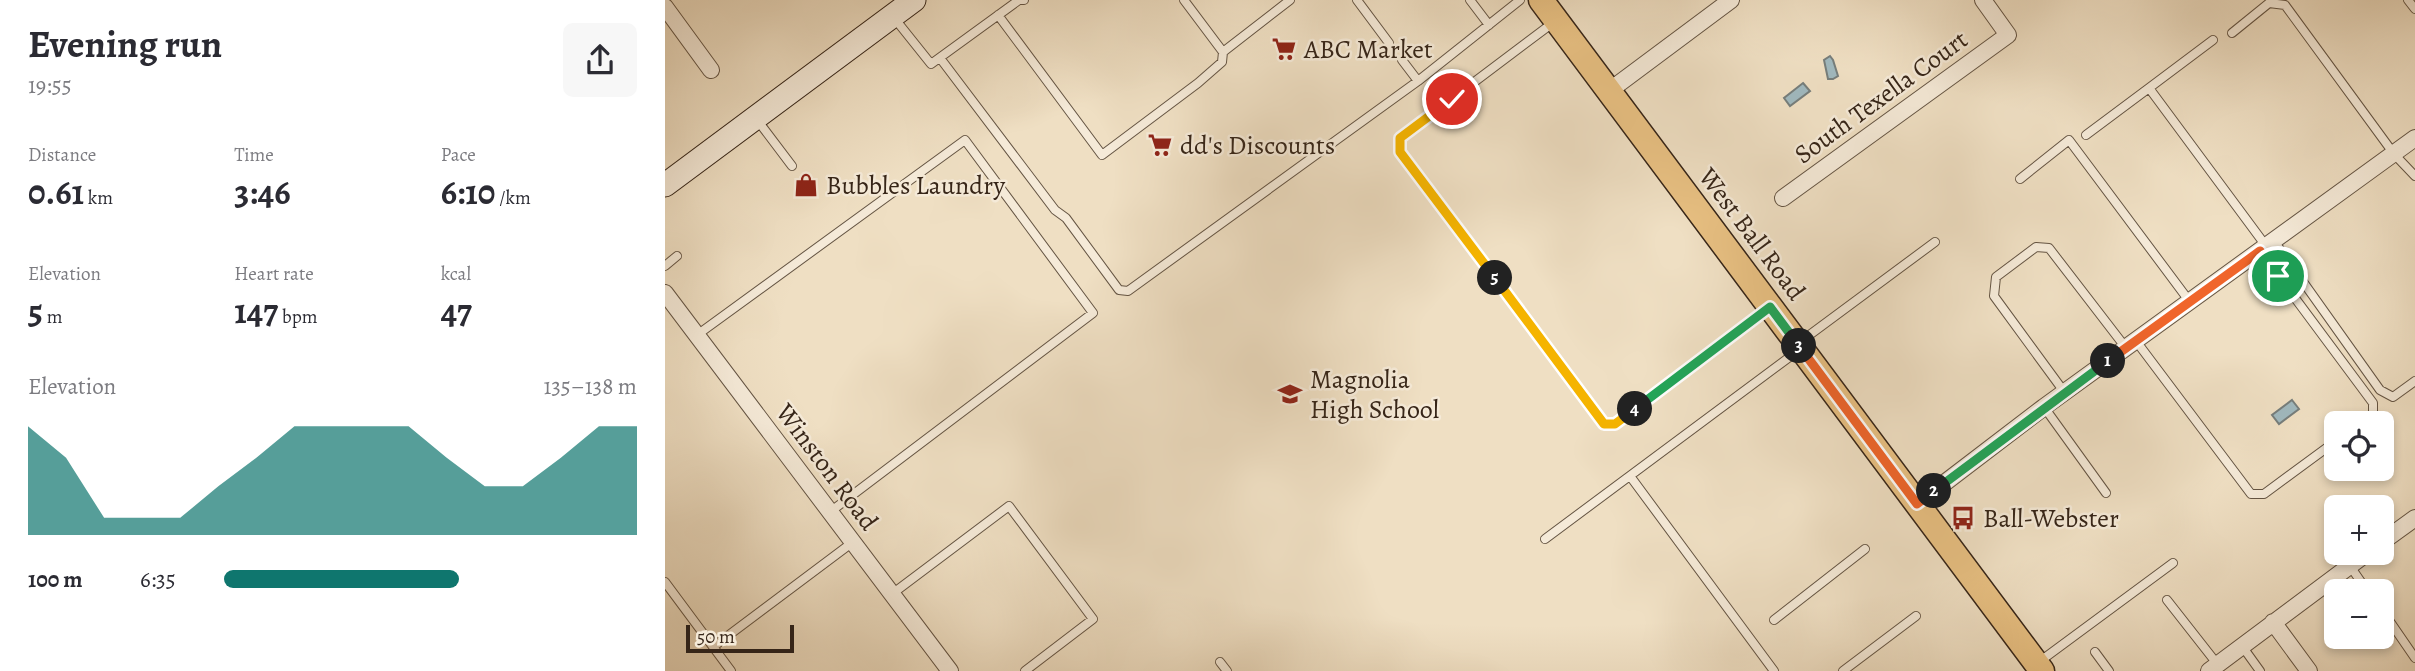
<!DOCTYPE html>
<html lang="en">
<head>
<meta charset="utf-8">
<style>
  body { margin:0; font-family:Alegreya,serif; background:#f7f7f7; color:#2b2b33; height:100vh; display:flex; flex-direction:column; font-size:26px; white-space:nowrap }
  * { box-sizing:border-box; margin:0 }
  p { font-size:23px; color:#7c7c81 }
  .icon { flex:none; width:38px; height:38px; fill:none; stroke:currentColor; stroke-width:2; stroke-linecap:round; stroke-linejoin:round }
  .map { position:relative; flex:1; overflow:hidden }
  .sheet { display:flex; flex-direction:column; background:#fff; width:665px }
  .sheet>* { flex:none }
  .fabs { position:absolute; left:1659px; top:411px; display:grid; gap:14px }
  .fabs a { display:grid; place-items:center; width:70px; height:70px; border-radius:10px; background:#fff; box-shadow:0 4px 10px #0003; font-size:35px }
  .scale { position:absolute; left:21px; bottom:18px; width:108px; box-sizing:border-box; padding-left:7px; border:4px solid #362518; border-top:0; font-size:19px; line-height:24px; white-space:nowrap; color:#362518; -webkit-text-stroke:5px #f5ead8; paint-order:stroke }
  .pin { position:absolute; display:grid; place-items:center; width:60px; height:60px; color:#fff; margin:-30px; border:4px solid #fff; border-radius:50%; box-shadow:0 2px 7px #0007 }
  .km { position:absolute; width:35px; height:35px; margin:-18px; border-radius:50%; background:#222; color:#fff; font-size:19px; line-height:35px; text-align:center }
  .round { display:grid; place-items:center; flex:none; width:74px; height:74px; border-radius:10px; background:#f7f7f7 }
  .summary { display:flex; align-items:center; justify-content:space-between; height:119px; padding:0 28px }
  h1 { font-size:38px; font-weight:700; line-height:52px }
  .stats { display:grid; grid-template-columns:repeat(3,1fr); gap:10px; height:119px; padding:7px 28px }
  .stats div { display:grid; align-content:center }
  .stats b { font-size:35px; font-weight:700 }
  .stats small { font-size:19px; font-weight:400 }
  .stats p { font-size:19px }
  .chart { height:196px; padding:14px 28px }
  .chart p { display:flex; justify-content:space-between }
  .chart svg { width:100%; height:126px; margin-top:7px; fill:#0f766e; opacity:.7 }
  ul { padding:0 28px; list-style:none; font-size:23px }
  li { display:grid; grid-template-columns:112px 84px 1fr; align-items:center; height:52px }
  li i { height:18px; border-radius:9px; background:#0f766e }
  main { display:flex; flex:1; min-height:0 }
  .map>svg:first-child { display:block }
  .water { fill:#a0b9bf; stroke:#767e7c; stroke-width:2 }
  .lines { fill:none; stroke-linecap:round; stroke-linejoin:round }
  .lane-casing { stroke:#645443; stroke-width:10 }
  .street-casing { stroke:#645443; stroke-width:18 }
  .secondary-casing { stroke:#362518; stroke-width:25 }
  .primary-casing { stroke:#362518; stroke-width:27 }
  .lane { stroke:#f5ead8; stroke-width:8 }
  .street { stroke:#f5ead8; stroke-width:16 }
  .secondary { stroke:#f5ead8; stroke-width:23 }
  .primary { stroke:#e8c082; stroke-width:24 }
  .split-1-casing { stroke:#fff; stroke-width:14 }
  .split-2-casing { stroke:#fff; stroke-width:14 }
  .split-3-casing { stroke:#fff; stroke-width:14 }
  .split-4-casing { stroke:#fff; stroke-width:14 }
  .split-5-casing { stroke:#fff; stroke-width:14 }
  .split-6-casing { stroke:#fff; stroke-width:14 }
  .split-1 { stroke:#f0652b; stroke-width:9 }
  .split-2 { stroke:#22a559; stroke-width:9 }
  .split-3 { stroke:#f0652b; stroke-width:9 }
  .split-4 { stroke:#22a559; stroke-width:9 }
  .split-5 { stroke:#f5b400; stroke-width:9 }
  .split-6 { stroke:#f5b400; stroke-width:9 }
  .labels { text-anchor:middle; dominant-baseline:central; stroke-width:5; stroke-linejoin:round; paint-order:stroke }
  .poi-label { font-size:26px; fill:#362518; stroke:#f5ead8; text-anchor:start }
  .street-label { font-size:26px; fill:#362518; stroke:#f5ead8 }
</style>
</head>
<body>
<main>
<section class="sheet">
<div class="summary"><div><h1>Evening run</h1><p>19:55</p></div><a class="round"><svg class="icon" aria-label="share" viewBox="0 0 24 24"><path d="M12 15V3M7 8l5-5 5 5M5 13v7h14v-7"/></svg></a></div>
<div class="stats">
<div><p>Distance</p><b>0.61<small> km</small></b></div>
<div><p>Time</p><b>3:46</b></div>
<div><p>Pace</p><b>6:10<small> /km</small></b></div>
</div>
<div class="stats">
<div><p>Elevation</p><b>5<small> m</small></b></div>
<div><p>Heart rate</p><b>147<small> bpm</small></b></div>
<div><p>kcal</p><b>47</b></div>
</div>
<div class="chart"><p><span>Elevation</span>135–138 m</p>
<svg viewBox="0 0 160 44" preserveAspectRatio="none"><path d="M0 44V6L10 17L20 38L30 38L40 38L50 27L60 17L70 6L80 6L90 6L100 6L110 17L120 27L130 27L140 17L150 6L160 6V44z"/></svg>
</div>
<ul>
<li><b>100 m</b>6:35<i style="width:57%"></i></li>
</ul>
</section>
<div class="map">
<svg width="1750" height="671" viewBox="0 0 1750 671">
  <rect width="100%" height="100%" fill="#efdfc3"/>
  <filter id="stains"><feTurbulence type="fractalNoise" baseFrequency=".00286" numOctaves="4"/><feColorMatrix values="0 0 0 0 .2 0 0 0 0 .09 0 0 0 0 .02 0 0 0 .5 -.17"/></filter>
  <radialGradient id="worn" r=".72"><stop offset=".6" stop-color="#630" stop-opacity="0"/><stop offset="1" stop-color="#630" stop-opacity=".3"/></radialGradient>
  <path class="water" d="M1165,56L1168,60L1173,76L1168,79H1163L1159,60Z
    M1138,83L1145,91L1125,106L1119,98Z
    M1627,400L1634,409L1614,424L1607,415Z"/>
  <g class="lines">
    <g class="lane-casing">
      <path id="lane" d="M692,0L724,43
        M805,0L824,25
        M1743,0L1750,9
        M333,15L437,155L533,83L557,62L558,52L519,0
        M230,19L266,64L354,0H359
        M889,22L735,138V152L939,423L950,424L1104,307
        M1567,33L1604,3L1620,5L1729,154L1750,176
        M1548,40L1484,88L1601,246
        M558,52L625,0
        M275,58L390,210L401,218L454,290L463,291L753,81L855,0
        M737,60L753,81
        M93,121L127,166
        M1421,135L1484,88
        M1355,179L1404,140L1525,302
        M1609,241L1715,390L1728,397L1750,381
        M1595,251L1708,403V414L1696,424
        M0,266L12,256
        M32,335L300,140L428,313L165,512
        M1471,341L1586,494H1599L1671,441
        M1135,342L1270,242
        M1400,393L1329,296L1331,277L1371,247L1384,248L1461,348
        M1379,407L1441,493
        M965,476L1109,671
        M880,539L1134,350
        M1685,566L1703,592
        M0,582L66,671
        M227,594L344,506L428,619L360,671
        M1502,600L1553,665
        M1717,610L1750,658
        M1109,620L1200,549
        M1577,646L1595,671
        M48,647L188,542
        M1430,652L1444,671
        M555,662L562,671
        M1374,662L1508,563
        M1178,671L1251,616"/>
    </g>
    <g class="street-casing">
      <path id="street" d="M0,7L46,70
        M944,91L1066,0
        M1118,198L1343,35L1318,0
        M0,293L285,671
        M1252,504L1379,407L1750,138
        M1717,542L1750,518
        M1608,622L1644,671
        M1544,671L1702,553"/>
    </g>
    <g class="secondary-casing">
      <path id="secondary" d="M0,185L249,0"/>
    </g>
    <g class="primary-casing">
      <path id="primary" d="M876,0L1377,671"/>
    </g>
    <use href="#lane" class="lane"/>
    <use href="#street" class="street"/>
    <use href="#secondary" class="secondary"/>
    <use href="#primary" class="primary"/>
  </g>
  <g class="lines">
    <g class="split-1-casing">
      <path id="split-1" d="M1443,361L1595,251L1613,276"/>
    </g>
    <g class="split-2-casing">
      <path id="split-2" d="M1269,491L1443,361"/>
    </g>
    <g class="split-3-casing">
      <path id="split-3" d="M1134,346L1252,504L1269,491"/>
    </g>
    <g class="split-4-casing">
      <path id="split-4" d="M970,409L1105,307L1134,346"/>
    </g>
    <g class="split-5-casing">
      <path id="split-5" d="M830,278L939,424H950L970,409"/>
    </g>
    <g class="split-6-casing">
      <path id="split-6" d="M787,99L735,138V152L830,278"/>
    </g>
    <use href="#split-1" class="split-1"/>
    <use href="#split-2" class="split-2"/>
    <use href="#split-3" class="split-3"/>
    <use href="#split-4" class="split-4"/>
    <use href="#split-5" class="split-5"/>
    <use href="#split-6" class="split-6"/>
  </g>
  <defs>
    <g id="supermarket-bare" transform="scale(1.89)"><path d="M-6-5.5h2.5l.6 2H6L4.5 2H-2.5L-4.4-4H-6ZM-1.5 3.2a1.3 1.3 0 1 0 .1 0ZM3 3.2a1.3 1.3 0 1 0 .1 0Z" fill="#8f2418" stroke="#f5ead8" stroke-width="2.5" paint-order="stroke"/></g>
    <g id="shop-bare" transform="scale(1.89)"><path d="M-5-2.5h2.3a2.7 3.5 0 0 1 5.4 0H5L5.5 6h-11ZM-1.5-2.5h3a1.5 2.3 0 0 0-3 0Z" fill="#8f2418" stroke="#f5ead8" stroke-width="2.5" paint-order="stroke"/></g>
    <g id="school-bare" transform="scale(1.89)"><path d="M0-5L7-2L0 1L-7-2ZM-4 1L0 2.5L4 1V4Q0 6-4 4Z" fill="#8f2418" stroke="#f5ead8" stroke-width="2.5" paint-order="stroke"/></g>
    <g id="bus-bare" transform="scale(1.89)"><path d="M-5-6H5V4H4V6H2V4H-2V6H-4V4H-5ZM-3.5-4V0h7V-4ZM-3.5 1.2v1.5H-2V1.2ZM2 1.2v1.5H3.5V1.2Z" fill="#8f2418" stroke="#f5ead8" stroke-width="2.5" paint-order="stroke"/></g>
  </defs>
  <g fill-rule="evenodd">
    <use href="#supermarket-bare" x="619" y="49"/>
    <use href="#supermarket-bare" x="495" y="145"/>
    <use href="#shop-bare" x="141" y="185"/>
    <use href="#school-bare" x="625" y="394"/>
    <use href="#bus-bare" x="1298" y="518"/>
  </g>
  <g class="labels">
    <g class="poi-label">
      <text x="639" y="49">ABC Market</text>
      <text x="515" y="145">dd's Discounts</text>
      <text x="161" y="185">Bubbles Laundry</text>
      <text x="645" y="379">Magnolia<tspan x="645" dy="30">High School</tspan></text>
      <text x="1318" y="518">Ball-Webster</text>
    </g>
    <g class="street-label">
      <text transform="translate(1216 97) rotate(-36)">South Texella Court</text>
      <text transform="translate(1087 234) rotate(53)">West Ball Road</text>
      <text transform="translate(162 467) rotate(53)">Winston Road</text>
    </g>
  </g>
  <rect width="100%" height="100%" filter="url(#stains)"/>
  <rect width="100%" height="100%" fill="url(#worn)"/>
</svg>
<div class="fabs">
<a><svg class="icon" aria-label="locate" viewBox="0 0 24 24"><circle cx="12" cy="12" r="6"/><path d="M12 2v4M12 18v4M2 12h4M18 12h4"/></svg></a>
<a>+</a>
<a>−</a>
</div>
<div class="scale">50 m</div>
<div class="pin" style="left:1613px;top:276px;background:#1e9e55"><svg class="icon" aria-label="arrive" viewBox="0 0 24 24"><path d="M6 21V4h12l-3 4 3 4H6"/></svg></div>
<div class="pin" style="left:787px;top:99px;background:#d93025"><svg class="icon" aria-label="check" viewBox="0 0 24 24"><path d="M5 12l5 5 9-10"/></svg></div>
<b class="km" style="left:1443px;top:361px">1</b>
<b class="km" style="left:1269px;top:491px">2</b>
<b class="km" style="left:1134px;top:346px">3</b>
<b class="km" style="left:970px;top:409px">4</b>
<b class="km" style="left:830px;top:278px">5</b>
</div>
</main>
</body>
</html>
